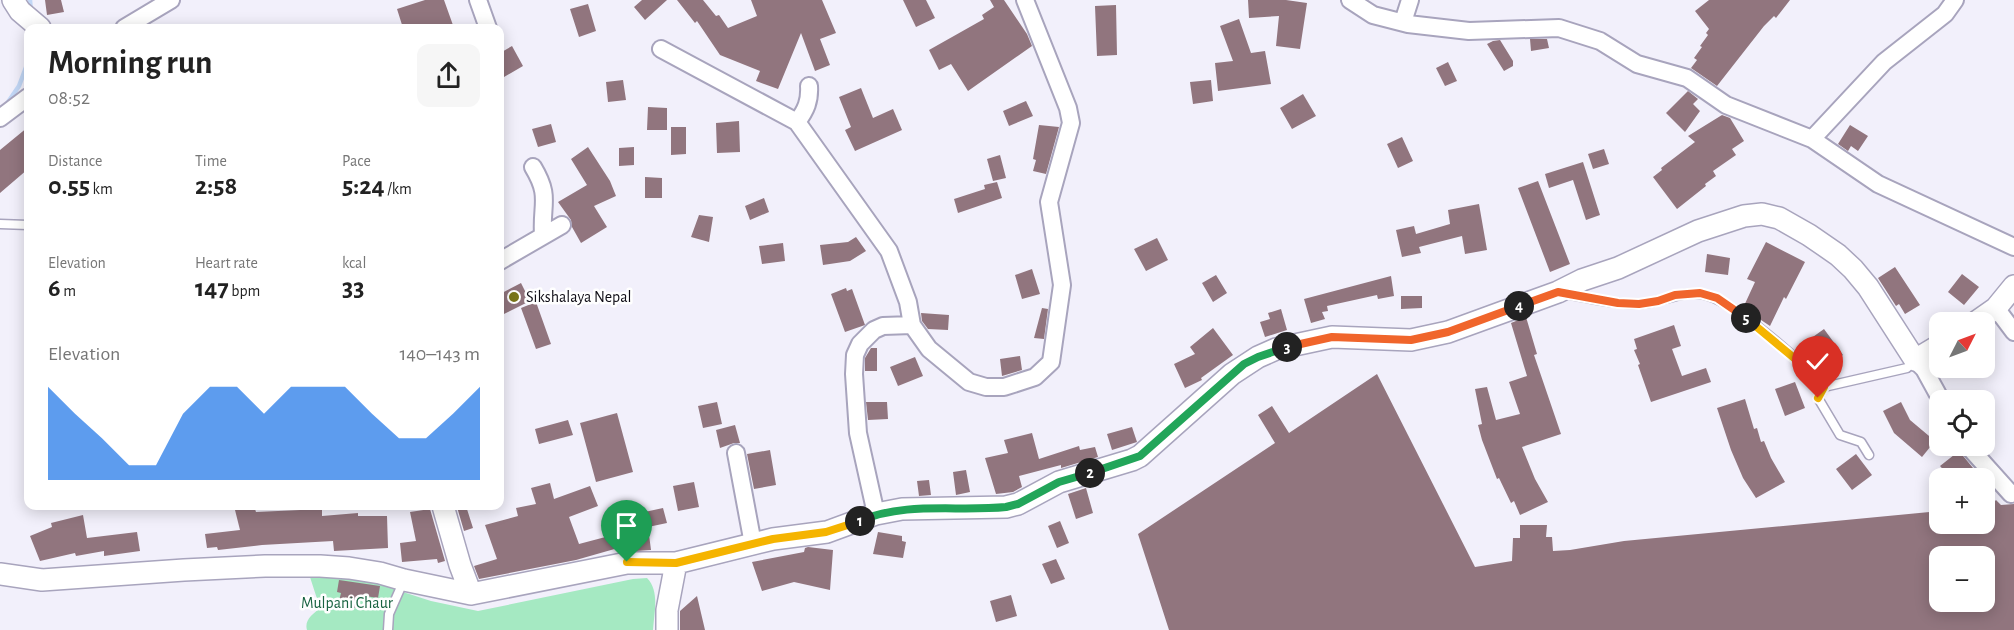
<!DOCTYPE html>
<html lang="en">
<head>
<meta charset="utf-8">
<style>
  body { margin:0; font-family:"Alegreya Sans",sans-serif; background:#f6f6f6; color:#222; height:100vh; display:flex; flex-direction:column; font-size:22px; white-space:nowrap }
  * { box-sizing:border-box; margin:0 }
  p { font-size:20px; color:#767676 }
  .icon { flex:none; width:33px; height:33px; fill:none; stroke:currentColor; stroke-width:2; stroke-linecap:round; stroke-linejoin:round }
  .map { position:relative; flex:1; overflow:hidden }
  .drawer { position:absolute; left:24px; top:24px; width:480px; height:486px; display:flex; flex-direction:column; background:#fff; border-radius:12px; box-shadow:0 3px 15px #0003 }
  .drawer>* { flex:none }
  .needle { width:39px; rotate:48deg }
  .tools { position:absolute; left:1929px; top:312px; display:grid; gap:12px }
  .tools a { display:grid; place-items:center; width:66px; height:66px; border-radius:12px; background:#fff; box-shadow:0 3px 15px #0003; font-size:30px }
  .pin { position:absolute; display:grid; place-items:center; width:51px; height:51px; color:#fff; margin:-62px -26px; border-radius:50% 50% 50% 0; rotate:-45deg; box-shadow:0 0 6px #0007 }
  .pin .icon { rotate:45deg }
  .km { position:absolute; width:30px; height:30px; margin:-15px; border-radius:50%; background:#222; color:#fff; font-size:16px; line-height:30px; text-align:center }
  .round { display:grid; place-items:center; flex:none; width:63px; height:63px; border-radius:12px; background:#f6f6f6 }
  .headline { display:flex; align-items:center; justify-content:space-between; height:102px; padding:0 24px }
  h1 { font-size:33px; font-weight:600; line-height:45px }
  .stats { display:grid; grid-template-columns:repeat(3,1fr); gap:9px; height:102px; padding:6px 24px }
  .stats div { display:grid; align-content:center }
  .stats b { font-size:26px; font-weight:600 }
  .stats small { font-size:16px; font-weight:400 }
  .stats p { font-size:16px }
  .chart { height:168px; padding:12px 24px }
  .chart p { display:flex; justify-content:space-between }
  .chart svg { width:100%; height:108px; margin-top:6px; fill:#1a73e8; opacity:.7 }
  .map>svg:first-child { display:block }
  .green { fill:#a5e9c2 }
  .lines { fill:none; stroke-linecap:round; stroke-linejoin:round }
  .stream { stroke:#c2d7f6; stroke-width:4.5 }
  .building { fill:#91757e; fill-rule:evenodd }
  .service-casing { stroke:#a8a4bd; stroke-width:11 }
  .minor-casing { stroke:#a8a4bd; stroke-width:20 }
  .tertiary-casing { stroke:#a8a4bd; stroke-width:24 }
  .service { stroke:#fff; stroke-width:8 }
  .minor { stroke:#fff; stroke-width:16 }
  .tertiary { stroke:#fff; stroke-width:21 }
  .split-1-casing { stroke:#fff; stroke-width:12 }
  .split-2-casing { stroke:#fff; stroke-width:12 }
  .split-3-casing { stroke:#fff; stroke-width:12 }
  .split-4-casing { stroke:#fff; stroke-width:12 }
  .split-5-casing { stroke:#fff; stroke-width:12 }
  .split-6-casing { stroke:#fff; stroke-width:12 }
  .split-1 { stroke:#f5b400; stroke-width:8 }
  .split-2 { stroke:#22a559; stroke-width:8 }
  .split-3 { stroke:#22a559; stroke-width:8 }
  .split-4 { stroke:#f0652b; stroke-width:8 }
  .split-5 { stroke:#f0652b; stroke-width:8 }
  .split-6 { stroke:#f5b400; stroke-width:8 }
  .poi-dot { fill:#797519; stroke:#fff; stroke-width:2 }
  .labels { text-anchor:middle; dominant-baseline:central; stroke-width:5; stroke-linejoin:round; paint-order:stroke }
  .poi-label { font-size:16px; fill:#0e0c15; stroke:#fff; text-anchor:start }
  .park-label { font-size:16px; fill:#196341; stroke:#fff }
</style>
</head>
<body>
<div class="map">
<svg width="2014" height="630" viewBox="0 0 2014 630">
  <rect width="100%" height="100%" fill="#f2f0fb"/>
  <path class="green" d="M309,574L350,575L431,601L478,611L633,579L647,578C660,591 654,613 653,630H307C304,620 313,614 320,608Z"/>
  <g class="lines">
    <path class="stream" d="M30,0L31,12
      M6,105L19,86L28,62"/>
  </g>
  <path class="building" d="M45,0H61L64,12L47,15Z
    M425,0H444L454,28H403L397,9Z
    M642,0H667L645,20L634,7Z
    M677,0H703L716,16L719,15L728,28L757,16L751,0H822L836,33L820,39L830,65L815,71L801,33L778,89L756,81L760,71L720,55L697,21L695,23Z
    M903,0H926L935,18L916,27Z
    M990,0H1004L1027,34L1032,46L968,91L951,64L939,70L929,50L984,19L982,15L994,7Z
    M1248,0H1286L1307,3L1300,49L1276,46L1279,16L1249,18Z
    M1709,0H1790L1776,18L1774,16L1764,26L1717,86L1691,68L1697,60L1694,58L1702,47L1700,46L1708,35L1706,33L1709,29L1695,11Z
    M588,4L596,31L579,37L570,9Z
    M1116,5L1117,55L1097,56L1095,6Z
    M1239,19L1251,53L1265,51L1271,84L1218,91L1215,63L1233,61L1220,26Z
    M1530,39H1547L1549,48L1531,51Z
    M1500,40L1513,61V66L1504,71L1487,44L1493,41Z
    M512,46L523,66L504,77L500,68V53Z
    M1448,62L1457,81L1445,86L1436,68Z
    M623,80L626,100L608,102L606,82Z
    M1211,80L1213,101L1193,104L1190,82Z
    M861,88L873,118L893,109L902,130L855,151L845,130L851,127L839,97Z
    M1688,91L1698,99L1693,104L1700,111L1685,132L1666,113Z
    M1303,94L1316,116L1292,129L1280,108Z
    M1026,101L1033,116L1009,126L1003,111Z
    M648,107L667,108V130H647Z
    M1722,115L1730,118L1744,141L1732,149L1736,155L1713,171L1716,176L1705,184L1706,186L1677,209L1653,177L1662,170L1661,168L1695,142L1688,136Z
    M739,121L740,152L717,153L716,123Z
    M551,124L556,142L538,147L532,129Z
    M1039,125L1059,127L1046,174L1033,171L1036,160L1033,159Z
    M1850,125L1868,136L1858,151L1851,146L1848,151L1838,144Z
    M28,127V169L0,193V150Z
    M671,127H686V154L671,155Z
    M1402,137L1413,161L1398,168L1387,144Z
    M588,147L610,181L616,196L594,206L607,227L581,243L572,227L571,220L558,202L587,185L571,159Z
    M634,147V165L619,166V148Z
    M1604,149L1609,164L1593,169L1588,154Z
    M1000,155L1006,178L993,181L987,159Z
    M1583,162L1600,215L1586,220L1573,180L1549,188L1545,174Z
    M645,177L662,178V198H645Z
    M1538,181L1570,264L1550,272L1518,188Z
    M997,182L1002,198L958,213L954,199L985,189L984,185Z
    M764,198L769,212L750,220L745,206Z
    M1479,204L1487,250L1465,254L1462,236L1419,247L1421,253L1402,257L1396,230L1414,226L1416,234L1450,224L1448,210Z
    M699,215L713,217L709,242L691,237Z
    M856,237L866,251L850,261L823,265L820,245L848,242Z
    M1157,238L1168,260L1146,271L1134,249Z
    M1766,242L1805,262L1786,299L1784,297L1770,326L1743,308L1755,282L1747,279Z
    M783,243L785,261L762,264L759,246Z
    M1707,254L1730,258L1728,275L1705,272Z
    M1895,267L1920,305L1905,314L1899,304L1896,306L1878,278Z
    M1032,269L1040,294L1022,299L1015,275Z
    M1962,274L1979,287L1964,305L1948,292Z
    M1216,275L1227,293L1213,302L1202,283Z
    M1391,276L1394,296L1378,299L1377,295L1327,306L1328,311L1322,312L1325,319L1311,323L1304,299Z
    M521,283L530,301L500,316V294Z
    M846,288L847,291L852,289L865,325L845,332L831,294Z
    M1401,296H1422V308L1401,309Z
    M536,302L551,344L536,349L521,308Z
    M1042,308L1048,309L1044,339L1034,338Z
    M1281,309L1287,330L1265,337L1260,322L1270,319L1268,313Z
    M921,313L949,315L948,330L928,329L922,321Z
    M1526,317L1537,354L1534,355L1561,434L1522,447L1535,479L1548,502L1520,515L1514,501L1511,503L1499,478L1497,479L1482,440L1478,425L1482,424L1475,389L1487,387L1496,420L1520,414L1509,382L1527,376L1511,323Z
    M1674,325L1681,346L1672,349L1682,376L1706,368L1711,382L1651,402L1638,365L1640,364L1634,350L1637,349L1634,339Z
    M1213,328L1233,355L1201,378L1202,380L1185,388L1174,364L1195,354L1190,347Z
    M1824,329L1843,355L1830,364L1822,353L1813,359L1803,344Z
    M871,348H877V371H865V358Z
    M1020,356L1022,370L1002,376L1000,359Z
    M915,357L923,376L898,386L890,367Z
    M1377,374L1475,567L1512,561L1513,538H1520V525H1547L1546,537H1552L1553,551L1570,550L1624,541L1940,511V524H1984V507L1990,506L1996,500L2001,505L2014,504V630H1169L1138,534L1275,443L1258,415L1272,406L1289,433ZM1940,556H1984V602H1940Z
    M1795,382L1805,408L1785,416L1775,389Z
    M1745,399L1754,429L1757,428L1761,442L1764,441L1771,458L1785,482L1756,498L1743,478L1731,450L1717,408Z
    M717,402L722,424L703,428L698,406Z
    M866,402H887L888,419L868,420Z
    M1901,402L1910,420L1935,441L1922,457L1894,433L1883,411Z
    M617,413L633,472L596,482L580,423Z
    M568,420L573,435L539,444L535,429Z
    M735,425L740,443H734L720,448L716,430Z
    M1132,427L1137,442L1112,450L1107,434Z
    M1032,433L1039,459L1079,446L1080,450L1095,447L1098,457L1061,468V465L1019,476L1022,487L1013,492L996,494L985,458L1008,453L1004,440Z
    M770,450L776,485L754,489L747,454Z
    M1959,451L1973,468L1961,478H1951L1940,466Z
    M1856,454L1872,475L1852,490L1836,469Z
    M966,470L970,492L956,495L953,472Z
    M929,480L931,495L919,496L917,481Z
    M694,482L699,507L678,511L673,486Z
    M550,483L554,499L590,486L598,506L569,517L579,544L613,535L608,512L638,504L640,513L663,508L667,523L648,527L651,550L619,552L618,548L576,560L479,579L474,566L497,559L485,525L518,516L516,508L536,504L531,488Z
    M1086,488L1093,513L1076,519L1068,494Z
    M234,506H254L256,512L322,509V516L358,513V516H387L388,548L334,551L333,541L262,545L218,550L217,547L207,548L205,534L240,530Z
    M466,506L473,528L464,531L457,507Z
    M430,509L445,561L438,563L437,559L402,562L400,543L416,541L410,512Z
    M83,515L87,538L137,532L140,551L104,556V551L76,556L75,553L40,561L30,536L52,527L51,523Z
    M1060,521L1069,543L1057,548L1048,526Z
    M878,532L902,536V541L906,542L903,558L873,554Z
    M808,547L833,550L830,590L794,582L762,591L752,562L804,552L805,548Z
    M1056,559L1065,579L1051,584L1042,564Z
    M339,580L380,586L378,598L359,595L356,608L338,605L341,593L337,592Z
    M1011,595L1017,616L996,622L990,601Z
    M697,596L705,630H680V611Z"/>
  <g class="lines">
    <g class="service-casing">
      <path id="service" d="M0,224L28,225
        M1566,294C1590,298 1615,305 1639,304C1661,303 1679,291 1701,294C1731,298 1803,363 1824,387
        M1869,455L1861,442L1840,435L1818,398L1824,387L1907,368L1915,360
        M388,630L389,614L404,580"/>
    </g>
    <g class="minor-casing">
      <path id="minor" d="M478,0L488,28
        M1350,0L1373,15L1408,24L1469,31L1559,28L1600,41L1637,64L1687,78L1726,105L1812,139L1878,184L2014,247
        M1403,22L1410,0
        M124,28L171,0
        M661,49L797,122
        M809,86C810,101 806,110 797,122L889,251L908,302L912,325L883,326L874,330L860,344L855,355L854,374L858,433L876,514
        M0,118L28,97
        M1812,139L1884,62L1945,14L1955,0
        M533,167C551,197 541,203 543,235
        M500,261L562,225
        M1996,308L2014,332
        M912,325L929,349L969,382L986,387H1004L1035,377L1051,362L1062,285L1049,202L1071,123L1068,108L1025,0
        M1915,360L1924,369L1941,400
        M1968,446L2011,494
        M736,453L753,544"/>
    </g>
    <g class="tertiary-casing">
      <path id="tertiary" d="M13,0L20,11L40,28
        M1976,322L1996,308L2014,286
        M443,506L460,565L471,594
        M0,574L42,580L184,570L265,566H320L349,568L380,573L404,580L471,594L627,563H676L773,539L827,532L876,514L902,509L1006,507L1018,504L1059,482L1132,460L1140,456L1232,374L1258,357L1276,349L1332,337L1411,340L1448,332L1558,292L1582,280L1618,268L1698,231L1744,216L1762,214L1779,218L1809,235L1838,255L1853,269L1868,287L1915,360L1940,345
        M667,630V610L676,563"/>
    </g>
    <use href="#service" class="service"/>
    <use href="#minor" class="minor"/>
    <use href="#tertiary" class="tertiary"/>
  </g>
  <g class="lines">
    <g class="split-1-casing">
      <path id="split-1" d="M627,562L676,563L773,539L826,532L860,521"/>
    </g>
    <g class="split-2-casing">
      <path id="split-2" d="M860,521C906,501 957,512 1006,507L1018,504L1059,482L1090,473"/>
    </g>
    <g class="split-3-casing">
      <path id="split-3" d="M1090,473L1140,456L1244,364L1258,357L1287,347"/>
    </g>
    <g class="split-4-casing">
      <path id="split-4" d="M1287,347L1332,337L1411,340L1448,332L1519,306"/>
    </g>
    <g class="split-5-casing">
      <path id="split-5" d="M1519,306L1558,292L1618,303L1639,304L1658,301L1675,295L1700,293L1717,298L1746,318"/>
    </g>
    <g class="split-6-casing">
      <path id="split-6" d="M1746,318L1811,372L1824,387L1818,398"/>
    </g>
    <use href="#split-1" class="split-1"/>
    <use href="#split-2" class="split-2"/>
    <use href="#split-3" class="split-3"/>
    <use href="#split-4" class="split-4"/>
    <use href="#split-5" class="split-5"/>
    <use href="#split-6" class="split-6"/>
  </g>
  <circle class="poi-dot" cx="514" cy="297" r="6"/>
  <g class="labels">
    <g class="poi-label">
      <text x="526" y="297">Sikshalaya Nepal</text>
    </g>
    <g class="park-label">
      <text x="347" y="603">Mulpani Chaur</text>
    </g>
  </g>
</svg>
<div class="tools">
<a><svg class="needle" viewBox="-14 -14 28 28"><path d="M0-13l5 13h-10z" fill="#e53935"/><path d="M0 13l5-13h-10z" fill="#767676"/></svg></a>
<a><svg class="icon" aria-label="locate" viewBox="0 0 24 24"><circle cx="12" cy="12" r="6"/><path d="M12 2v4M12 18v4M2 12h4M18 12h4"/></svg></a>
<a>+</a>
<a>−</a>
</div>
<div class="pin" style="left:627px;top:562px;background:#1e9e55"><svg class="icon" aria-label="arrive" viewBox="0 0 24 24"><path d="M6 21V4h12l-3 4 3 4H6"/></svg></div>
<div class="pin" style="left:1818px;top:398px;background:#d93025"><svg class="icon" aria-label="check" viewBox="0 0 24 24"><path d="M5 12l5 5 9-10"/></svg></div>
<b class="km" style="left:860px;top:521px">1</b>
<b class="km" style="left:1090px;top:473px">2</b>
<b class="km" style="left:1287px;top:347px">3</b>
<b class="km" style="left:1519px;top:306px">4</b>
<b class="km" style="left:1746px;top:318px">5</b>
<section class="drawer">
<div class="headline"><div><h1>Morning run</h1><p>08:52</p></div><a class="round"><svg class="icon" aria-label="share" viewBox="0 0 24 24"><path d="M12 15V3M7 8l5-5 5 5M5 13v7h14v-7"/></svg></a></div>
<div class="stats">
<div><p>Distance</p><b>0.55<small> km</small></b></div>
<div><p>Time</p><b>2:58</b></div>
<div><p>Pace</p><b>5:24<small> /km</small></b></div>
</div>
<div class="stats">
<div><p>Elevation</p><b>6<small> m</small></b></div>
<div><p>Heart rate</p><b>147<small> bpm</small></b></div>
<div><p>kcal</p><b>33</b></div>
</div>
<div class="chart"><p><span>Elevation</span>140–143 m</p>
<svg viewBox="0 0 160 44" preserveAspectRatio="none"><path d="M0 44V6L10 17L20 27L30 38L40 38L50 17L60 6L70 6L80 17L90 6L100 6L110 6L120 17L130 27L140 27L150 17L160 6V44z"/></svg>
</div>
</section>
</div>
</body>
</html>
